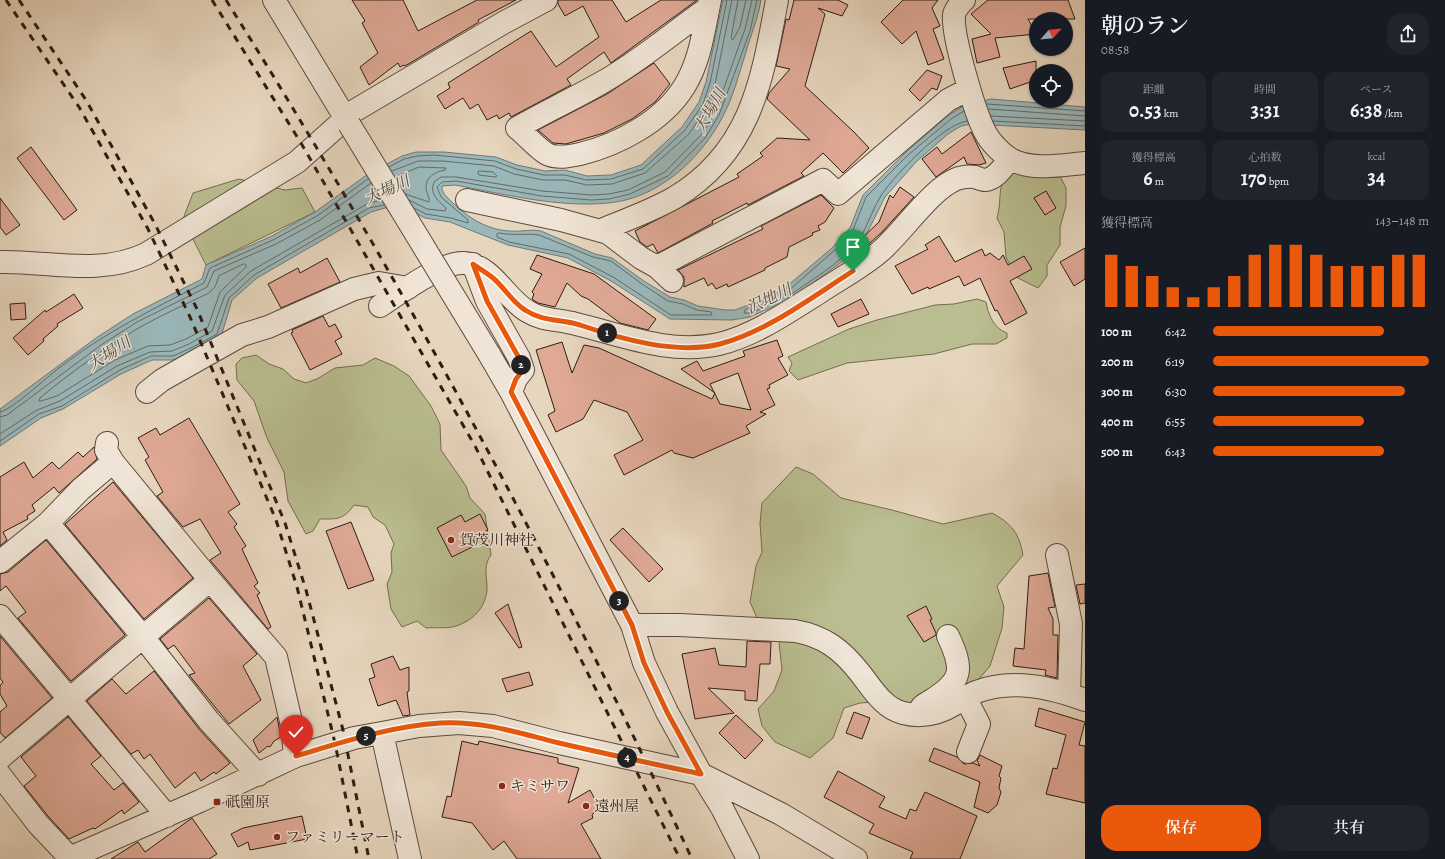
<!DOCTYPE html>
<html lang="ja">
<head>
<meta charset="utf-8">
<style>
  body { margin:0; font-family:Alegreya,"Noto Serif JP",serif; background:#20242c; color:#f1f3f6; height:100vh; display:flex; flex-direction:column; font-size:15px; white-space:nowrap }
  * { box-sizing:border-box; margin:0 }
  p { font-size:13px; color:#9ea1a6 }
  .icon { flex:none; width:22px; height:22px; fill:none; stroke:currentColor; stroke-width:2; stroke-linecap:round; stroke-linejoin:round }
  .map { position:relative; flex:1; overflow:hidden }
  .sheet { display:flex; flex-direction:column; background:#171b24; width:360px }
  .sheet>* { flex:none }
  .needle { width:26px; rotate:63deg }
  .fabs { position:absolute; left:1029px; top:12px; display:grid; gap:8px }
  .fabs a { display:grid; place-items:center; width:44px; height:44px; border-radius:50%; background:#171b24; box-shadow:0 1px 3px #0004; font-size:20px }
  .pin { position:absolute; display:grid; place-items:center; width:34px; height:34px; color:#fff; margin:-41px -17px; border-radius:50% 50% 50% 0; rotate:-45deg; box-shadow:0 0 4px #0007 }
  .pin .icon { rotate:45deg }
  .km { position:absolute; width:20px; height:20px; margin:-10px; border-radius:50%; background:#222; color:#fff; font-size:11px; line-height:20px; text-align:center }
  .round { display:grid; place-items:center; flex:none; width:42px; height:42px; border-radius:16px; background:#20242c }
  .overview { display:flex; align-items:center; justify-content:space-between; height:68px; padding:0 16px }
  h1 { font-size:22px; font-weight:600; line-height:30px }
  .figures { display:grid; grid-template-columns:repeat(3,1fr); gap:6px; height:68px; padding:4px 16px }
  .figures div { display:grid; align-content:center; border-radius:10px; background:#20242c; text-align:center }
  .figures b { font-size:20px; font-weight:600 }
  .figures small { font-size:11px; font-weight:400 }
  .figures p { font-size:11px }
  .chart { height:112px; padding:8px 16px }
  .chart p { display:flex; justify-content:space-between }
  .chart svg { width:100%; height:72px; margin-top:4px; stroke:#ea580c; stroke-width:6 }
  .primary-button { display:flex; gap:8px; margin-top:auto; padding:8px 16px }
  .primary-button a { flex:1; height:46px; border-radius:16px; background:#ea580c; color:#fff; font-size:16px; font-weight:600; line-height:46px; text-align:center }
  .primary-button a+a { background:#20242c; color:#f1f3f6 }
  ul { padding:0 16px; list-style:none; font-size:13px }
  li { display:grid; grid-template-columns:64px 48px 1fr; align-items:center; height:30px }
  li i { height:10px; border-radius:5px; background:#ea580c }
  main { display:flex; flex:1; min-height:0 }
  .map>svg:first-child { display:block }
  .green { fill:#b9bd8f; stroke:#746c50 }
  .water { fill:#9ab7ba; stroke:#6f7977 }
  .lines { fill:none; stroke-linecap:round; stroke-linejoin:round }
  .shore { stroke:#646a66; stroke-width:1 }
  .building { fill:#dfa996; stroke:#2e1c12; fill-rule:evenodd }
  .minor-casing { stroke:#5c4a3d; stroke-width:24 }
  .minor { stroke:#efe4d5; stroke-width:22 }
  .rail { stroke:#2e1c12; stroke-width:3; stroke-dasharray:7 7; stroke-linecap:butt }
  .minor-bridge-casing { stroke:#5c4a3d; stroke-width:24; stroke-linecap:butt }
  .minor-bridge { stroke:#efe4d5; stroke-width:22 }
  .route-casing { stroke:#fff; stroke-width:8 }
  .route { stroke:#ea580c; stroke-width:5 }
  .poi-dot { fill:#8f2418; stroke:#efe4d5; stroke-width:1.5 }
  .labels { text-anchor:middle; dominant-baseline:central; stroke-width:3; stroke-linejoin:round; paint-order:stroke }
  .poi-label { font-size:15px; fill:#2e1c12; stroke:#efe4d5; text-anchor:start }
  .water-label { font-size:16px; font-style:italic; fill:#4e4a44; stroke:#efe4d5 }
</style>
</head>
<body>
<main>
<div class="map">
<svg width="1085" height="859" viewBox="0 0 1085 859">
  <rect width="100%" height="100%" fill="#e7d6be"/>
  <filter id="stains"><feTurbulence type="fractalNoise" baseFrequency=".005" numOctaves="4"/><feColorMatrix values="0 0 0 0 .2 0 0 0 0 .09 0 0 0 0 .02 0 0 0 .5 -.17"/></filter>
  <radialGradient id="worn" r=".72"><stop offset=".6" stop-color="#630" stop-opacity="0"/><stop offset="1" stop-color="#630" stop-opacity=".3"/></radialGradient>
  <path class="green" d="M1011,170L1060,176L1066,188V206L1060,227V245L1047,265V276L1038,288L1016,277L1006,257L1004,232L997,218C1003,197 995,188 1011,170Z
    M239,179L285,190L302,188L315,212L206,265L183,219L193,193Z
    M977,299L986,302C988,314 994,329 1007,333V338L996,344H972L934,354L847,363L798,380L789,371L792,363L788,357L849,329L877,320L935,305L954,304Z
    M256,355L269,364L283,369L294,379L306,383L317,379L335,368L363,365L375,358L394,366L409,376L431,406L440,424L441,450L466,486L470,498L485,514L491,555C484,564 486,574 487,585C488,604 475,620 456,626C448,629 435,627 426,628L417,621L402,627L391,609L387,584L392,572L391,553L394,544L385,525L373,517L368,507L354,505C343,520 338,519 320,519L313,531L306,534L288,501L284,472L267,438L254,401L237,380L236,364L242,358Z
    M796,467L813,474L841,498L892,510L943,524L992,513C1012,524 1019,533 1023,555L997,586L1004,607L1002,628L990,666L978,680L955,688L918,709L890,701L860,703L844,708L833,738L810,758L775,742L762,726L758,709L774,691L782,670L779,642L761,627L750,602L756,566L762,552L760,523L762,503Z"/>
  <path class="water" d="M723,0H761C758,19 751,34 746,52C739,74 733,98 722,118C700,160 657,199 608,203C559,208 503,194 455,185L442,186C441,193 448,198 453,203C469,218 487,230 510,231C520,232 530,229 541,231L595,254L612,258L644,281L670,297L684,300L698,306L725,310H735L768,298L786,287L832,248L850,228L863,195L905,153L949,115L963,106L991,99L1085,107V130L971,124L961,126L948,134L917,161L885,197L862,243L850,256L792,298L750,317L732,320L670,319L611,281L568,258L508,245L450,222L425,218L407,209L385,208L371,212L257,278L232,300L221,337L193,352L173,360H152L121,374L63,409L41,418L0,446V409L96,338L133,314L202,279L206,265L272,236L315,212L368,174L402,156L416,152H444L496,157L517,165L545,171L565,170L587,176L611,175L641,165L682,127L699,102L706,82Z"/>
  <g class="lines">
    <path class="shore" d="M738,0L731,38L733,40L740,27L746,0
      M987,104L1085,111
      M989,109L1085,116
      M991,116L1085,121
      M993,121L1085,126
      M389,167L404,159L417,156L434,155L495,161L516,169L544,175H565L586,180L611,179L643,169L685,130L703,104L710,83L727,0
      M392,171L418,161H443L494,166L514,174L543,180H565L587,185L612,184L645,173L689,134L707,107L715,84L732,0
      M480,171L493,172L497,176L495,177L479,175L478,172Z
      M395,177L419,167L446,168L445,170C435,172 425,177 426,189C427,194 430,198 429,202L405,194
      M409,200L427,209L445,211L446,208C438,201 428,192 435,181L441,177H456L542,191L591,195L609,194L628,190L665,172L701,135L715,113L745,29L752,0
      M414,208L426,214L451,218L468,223V220L441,197L437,187L442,182L456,181L542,196L591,200L609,199L630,194L668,176L705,138L719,115L750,31L757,0
      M499,233C513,236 526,233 539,235L593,257L611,261L642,284L668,301L683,304L697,310L711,312L712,315H671L613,277L569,254L509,242L497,237V234Z
      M860,239C868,224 873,208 882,194C897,173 942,125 967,121
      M855,245C837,265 813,279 790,295H785L786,293L845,241L853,230L866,197L908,155L951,119L964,111
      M244,264L246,265V267L220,292L208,327L186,339L170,345L148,346L115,360L57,396L41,401H39L40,398C71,372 105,348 140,327C162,315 186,304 209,293L215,287L219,276Z
      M761,305L764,306L763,308L749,313H744L745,310Z
      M0,412C12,410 47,377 59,368C104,333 153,309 204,283L210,268L273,240L317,216L368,179
      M0,417L7,415L101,345L137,322L207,287L214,271L276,244L320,220L371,183
      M0,434L37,410L60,401L117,366L150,352L172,351L189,344L212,331L225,295L251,271L367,204L381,200
      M0,441L39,414L62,406L120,370L151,356H173L191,348L217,334L229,298L254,275L369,208L384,205"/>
  </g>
  <path class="building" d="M352,0H403L418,31L477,0H516L478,20L479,22L405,66L404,65L400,67L398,63L369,85L360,67L378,53L362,23L365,21Z
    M558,0H612L626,22L661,0H697L611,63L604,52L567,79L571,85L511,117L509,113L499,119L497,115L487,120L478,104L470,109L463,98L445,109L437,96L450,88L448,83L531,31L556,67L599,37L583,6L565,16L558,4Z
    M794,0H838L848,5L842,16L818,8L825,14L805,86L855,133L869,148L843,173L823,153L801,173L804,176L748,205L747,203L712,221L713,223L658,253L653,244L647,247L640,242L635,231L739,177L737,174L763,156L760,153L777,138L810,140L767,99L769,93L790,69L776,66L786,19L789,20Z
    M903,0H938L932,8L940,26L933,29L944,59L928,65L916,31L902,44L881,22Z
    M988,0H1068L1075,19H1028L1036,34L995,38L1000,57L977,63L972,39L991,34L971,14Z
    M1036,61V80L1010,89L1003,68Z
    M654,63L670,84L655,102L632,119L604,133L566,144L553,143L538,130L607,94Z
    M927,70L942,76L937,90L932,88L920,101L909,90Z
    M971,132L986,163L979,165L967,164L964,157L936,177L922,159L937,147L942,154Z
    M31,147L77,210L64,220L17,158Z
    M900,187L914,197L881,233L862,250L856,244L879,222L890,195L893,198Z
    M1046,191L1056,208L1045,215L1034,198Z
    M821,195L834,208L825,222L818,226L820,230L812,233L813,235L789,247L787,257L765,268V270L728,287L727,284L716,289L712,283L708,286L704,278L684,287V277L678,270L763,229L761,226Z
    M0,198L20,225L6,235L0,227Z
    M939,236L955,262L982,249L985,256L990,253L999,260L1003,255L1008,265L1024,256L1032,269L1010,281L1027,313L1005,325L997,310L995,311L980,278L964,286L959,276L929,289L928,287L912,294L895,266L928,249L925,245Z
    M1085,248V279L1074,286L1060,262Z
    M537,255L594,274L656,319L648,330L620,323L588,299L581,296L567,283L555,307L538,303L532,299L534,294L532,292L542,274L530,269Z
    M327,258L340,282L281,308L268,284L298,268L300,273Z
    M74,294L83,308L57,324L58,326L43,339L44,341L28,355L13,338L45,310L46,312Z
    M861,299L869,314L838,327L831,314Z
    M25,303L26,319L11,320L10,304Z
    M323,316L329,327L335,324L342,337L335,341L342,354L310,370L291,333L293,332L292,330Z
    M777,340L783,356L778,358L788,375L769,385L770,388L767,389L775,405L760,412L766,414L746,426L750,433L693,458L674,453L672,450L624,475L614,455L643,440L627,412L594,400L583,419L556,432L548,415L555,411L536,350L562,342L572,373L584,345L599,348L712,399L715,393L681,369L697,361L703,371L745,356L743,351ZM738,373L751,410L720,404L710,384Z
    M189,418L240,504L228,512L237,524L234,527L246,546L242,549L258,583L254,586L260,593L257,595L271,627L268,629L210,560L221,553L200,519L183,527L157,496L163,492L145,460L149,457L138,438L156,428L160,435Z
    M94,447L97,459L59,493L54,487L32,505L35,511L27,516L28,519L3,532L7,540L0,546V477L24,462L33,478L52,462L59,469L78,452L83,457Z
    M113,482L193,578L144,619L65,524Z
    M480,514L488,530L472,538L476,545L452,557L437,528L461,515L465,522Z
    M351,522L374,580L348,589L326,531Z
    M623,528L663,569L649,582L610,540Z
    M46,540L125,635L71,681L18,618L26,612L6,586L0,591V574L8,572Z
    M1048,573L1055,607L1048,608L1053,619V635H1058L1057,678L1045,675L1046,670L1013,666L1015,648L1024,649L1029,576Z
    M1085,584V603L1080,604L1076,585Z
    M209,598L257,654L243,666L261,700L229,724L189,675L195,673L174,645L168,649L160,639Z
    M508,604L522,647L519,648L495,613Z
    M926,606L932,619L930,620L936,633V635L924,642L907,616Z
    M0,636L52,698L5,738L0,732V712L7,706L0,694V686L3,682L0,678Z
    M747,641L771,642L770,664H760L757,701L745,700V691L708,688L734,713L695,719L682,654L715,648L719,665L746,667Z
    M393,656L400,670L409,667V691L407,692L410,715L403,716L396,700L378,706L369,679L375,677L371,664Z
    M154,671L199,729L230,763L216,774L214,772L201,781L195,772L175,788L150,754L144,759L138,750L131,754L87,701L112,679L126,694Z
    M529,672L533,685L507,692L502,679Z
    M1039,708L1085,722L1079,745L1085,746V803L1046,794L1053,768L1057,769L1066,735L1035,726Z
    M854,712L870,718L862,739L846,733Z
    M736,715L763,740L745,759L719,733Z
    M68,717L101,756L91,764L114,790L123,783L139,802L124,814L122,810L95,829L93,828L69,839L48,816L24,786L36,776L21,757Z
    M277,717L281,737L274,741L270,747L268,746L259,753L253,740Z
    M462,741L478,745L479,741L558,758V763L579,768L568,803L590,790L599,807L592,815L593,818L581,824L601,859H517L504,841L493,850L472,823L442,817L447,796L451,797Z
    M934,748L957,757L964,764L973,763L980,766L977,761L980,755L1002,766L999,776L1001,778L999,788L1001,792L997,805L988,813L974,807L980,782L929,761Z
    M838,771L885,797L879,807L906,819L910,809L916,811L925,792L977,816L960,859H910L913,852L869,833L874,824L824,797Z
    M302,816L307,839L250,850L248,842L238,847L231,834L243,828Z
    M192,818L217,854L209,859H111L138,842L145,852Z"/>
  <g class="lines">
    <g class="minor-casing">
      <path id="minor" d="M274,0L349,124
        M964,0C960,4 955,9 954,15C952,36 975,113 985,132C990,142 1001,153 1010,159C1032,171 1062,165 1085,163
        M708,8C672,33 639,62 601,83C573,99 545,112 517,128C526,135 538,149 547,154C556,159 570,156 580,154C618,145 663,121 684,87C700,62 704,29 710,0
        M467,200L561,220L608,233L641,258L657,267L672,281
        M601,230C626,220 651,211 674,198C751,152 762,81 777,0
        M0,262C49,261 99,276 146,254L297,162L354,111L503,23L546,0
        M473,264L487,301L519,358L523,370L516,379L511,392
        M657,267L823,180L838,194L948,100L969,89
        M380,306C398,294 443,261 464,263C492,265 505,298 527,311C543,321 558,319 576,324C622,335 670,355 719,344C756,335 789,311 820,292C841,278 864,266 883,249C903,230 918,208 939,190C950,181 960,175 975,177C978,178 982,180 985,180C996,179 1004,166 1010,159
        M489,354L511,392L632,625L644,663L667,712L701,774L722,808L748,859
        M147,392L162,380L242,335L268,327L354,289L379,283L408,288
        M48,523L143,637L209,721L258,775
        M1057,555L1071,624L1069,694
        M0,562L48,523L81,489L113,462L106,450L107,443
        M210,580L276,657L293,730L294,747L296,756
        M0,616L167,816
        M632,625H680L795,631C824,636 842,650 860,673C872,688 883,708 903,713C922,718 939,714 955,704C962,700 968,695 976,692C1012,678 1051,687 1085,700
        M965,697L979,724L968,752
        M918,715C920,706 925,704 932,700C964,680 963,668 948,636
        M382,733L410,859
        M0,758L210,580L113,462
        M0,775L38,824L70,858
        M67,859L200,801L296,756L354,738L382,733L419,726L459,723L493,726L559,743L701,774L781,814L856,859"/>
    </g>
    <use href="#minor" class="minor"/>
    <path class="rail" d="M6,0L79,107L148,229L190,317L276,520L297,587L335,743L358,859
      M19,0L86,100L155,224L197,309L285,523L306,590L343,730L369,859
      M212,0L301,143L475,446L680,859
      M226,0C400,276 554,564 692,859"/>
    <g class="minor-bridge-casing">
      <path id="minor-bridge" d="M349,124L489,354"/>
    </g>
    <use href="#minor-bridge" class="minor-bridge"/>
  </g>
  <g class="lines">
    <g class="route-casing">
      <path id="route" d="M296,756C343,742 391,726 441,723C484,721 518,733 559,743C606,754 654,764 701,774L667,712L644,663L632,625L511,392L516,379L523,370L519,358L487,301L473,264C480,269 487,273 493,278C505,288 512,302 525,310C543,322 561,319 580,325C621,339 677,355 720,344C768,331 812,297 853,271"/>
    </g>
    <use href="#route" class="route"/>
  </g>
  <g class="poi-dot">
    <circle cx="451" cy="540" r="4"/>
    <circle cx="502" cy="786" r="4"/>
    <rect x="213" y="798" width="8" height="8" rx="2"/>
    <circle cx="586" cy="806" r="4"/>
    <circle cx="277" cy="837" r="4"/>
  </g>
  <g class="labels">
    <g class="poi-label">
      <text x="459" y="540">賀茂川神社</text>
      <text x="510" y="786">キミサワ</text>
      <text x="225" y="802">祇園原</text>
      <text x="594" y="806">遠州屋</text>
      <text x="285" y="837">ファミリーマート</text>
    </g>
    <g class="water-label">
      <text transform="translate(710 111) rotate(-61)">大場川</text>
      <text transform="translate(387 190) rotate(-25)">大場川</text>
      <text transform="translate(769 299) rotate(-26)">沢地川</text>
      <text transform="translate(109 354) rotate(-33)">大場川</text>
    </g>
  </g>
  <rect width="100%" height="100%" filter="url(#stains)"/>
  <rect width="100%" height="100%" fill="url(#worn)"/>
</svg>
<div class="fabs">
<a><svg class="needle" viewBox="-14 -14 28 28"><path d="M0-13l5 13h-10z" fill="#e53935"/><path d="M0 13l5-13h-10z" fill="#9ea1a6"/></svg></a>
<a><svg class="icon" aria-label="locate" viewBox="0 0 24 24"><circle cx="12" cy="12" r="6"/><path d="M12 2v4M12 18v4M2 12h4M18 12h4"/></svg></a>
</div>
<div class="pin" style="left:853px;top:271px;background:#1e9e55"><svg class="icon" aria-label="arrive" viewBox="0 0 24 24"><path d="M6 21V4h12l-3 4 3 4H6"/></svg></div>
<div class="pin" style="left:296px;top:756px;background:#d93025"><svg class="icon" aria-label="check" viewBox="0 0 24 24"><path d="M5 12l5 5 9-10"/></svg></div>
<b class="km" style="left:607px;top:333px">1</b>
<b class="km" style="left:521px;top:365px">2</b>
<b class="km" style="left:619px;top:601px">3</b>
<b class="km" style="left:627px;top:758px">4</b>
<b class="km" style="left:366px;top:736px">5</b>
</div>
<section class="sheet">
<div class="overview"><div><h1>朝のラン</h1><p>08:58</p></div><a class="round"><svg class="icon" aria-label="share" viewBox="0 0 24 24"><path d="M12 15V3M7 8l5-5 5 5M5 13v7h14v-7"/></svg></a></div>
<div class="figures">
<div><p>距離</p><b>0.53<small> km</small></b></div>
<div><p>時間</p><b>3:31</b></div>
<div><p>ペース</p><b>6:38<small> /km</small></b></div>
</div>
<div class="figures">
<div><p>獲得標高</p><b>6<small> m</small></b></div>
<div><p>心拍数</p><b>170<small> bpm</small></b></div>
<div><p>kcal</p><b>34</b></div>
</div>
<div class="chart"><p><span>獲得標高</span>143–148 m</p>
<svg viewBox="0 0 160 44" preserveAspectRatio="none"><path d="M5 44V12M15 44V19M25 44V25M35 44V32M45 44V38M55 44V32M65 44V25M75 44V12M85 44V6M95 44V6M105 44V12M115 44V19M125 44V19M135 44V19M145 44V12M155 44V12"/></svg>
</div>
<ul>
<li><b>100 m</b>6:42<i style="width:79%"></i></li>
<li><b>200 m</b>6:19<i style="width:100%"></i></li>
<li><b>300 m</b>6:30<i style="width:89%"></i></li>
<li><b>400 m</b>6:55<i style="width:70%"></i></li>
<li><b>500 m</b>6:43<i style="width:79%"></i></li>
</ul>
<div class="primary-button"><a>保存</a><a>共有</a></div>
</section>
</main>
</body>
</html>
